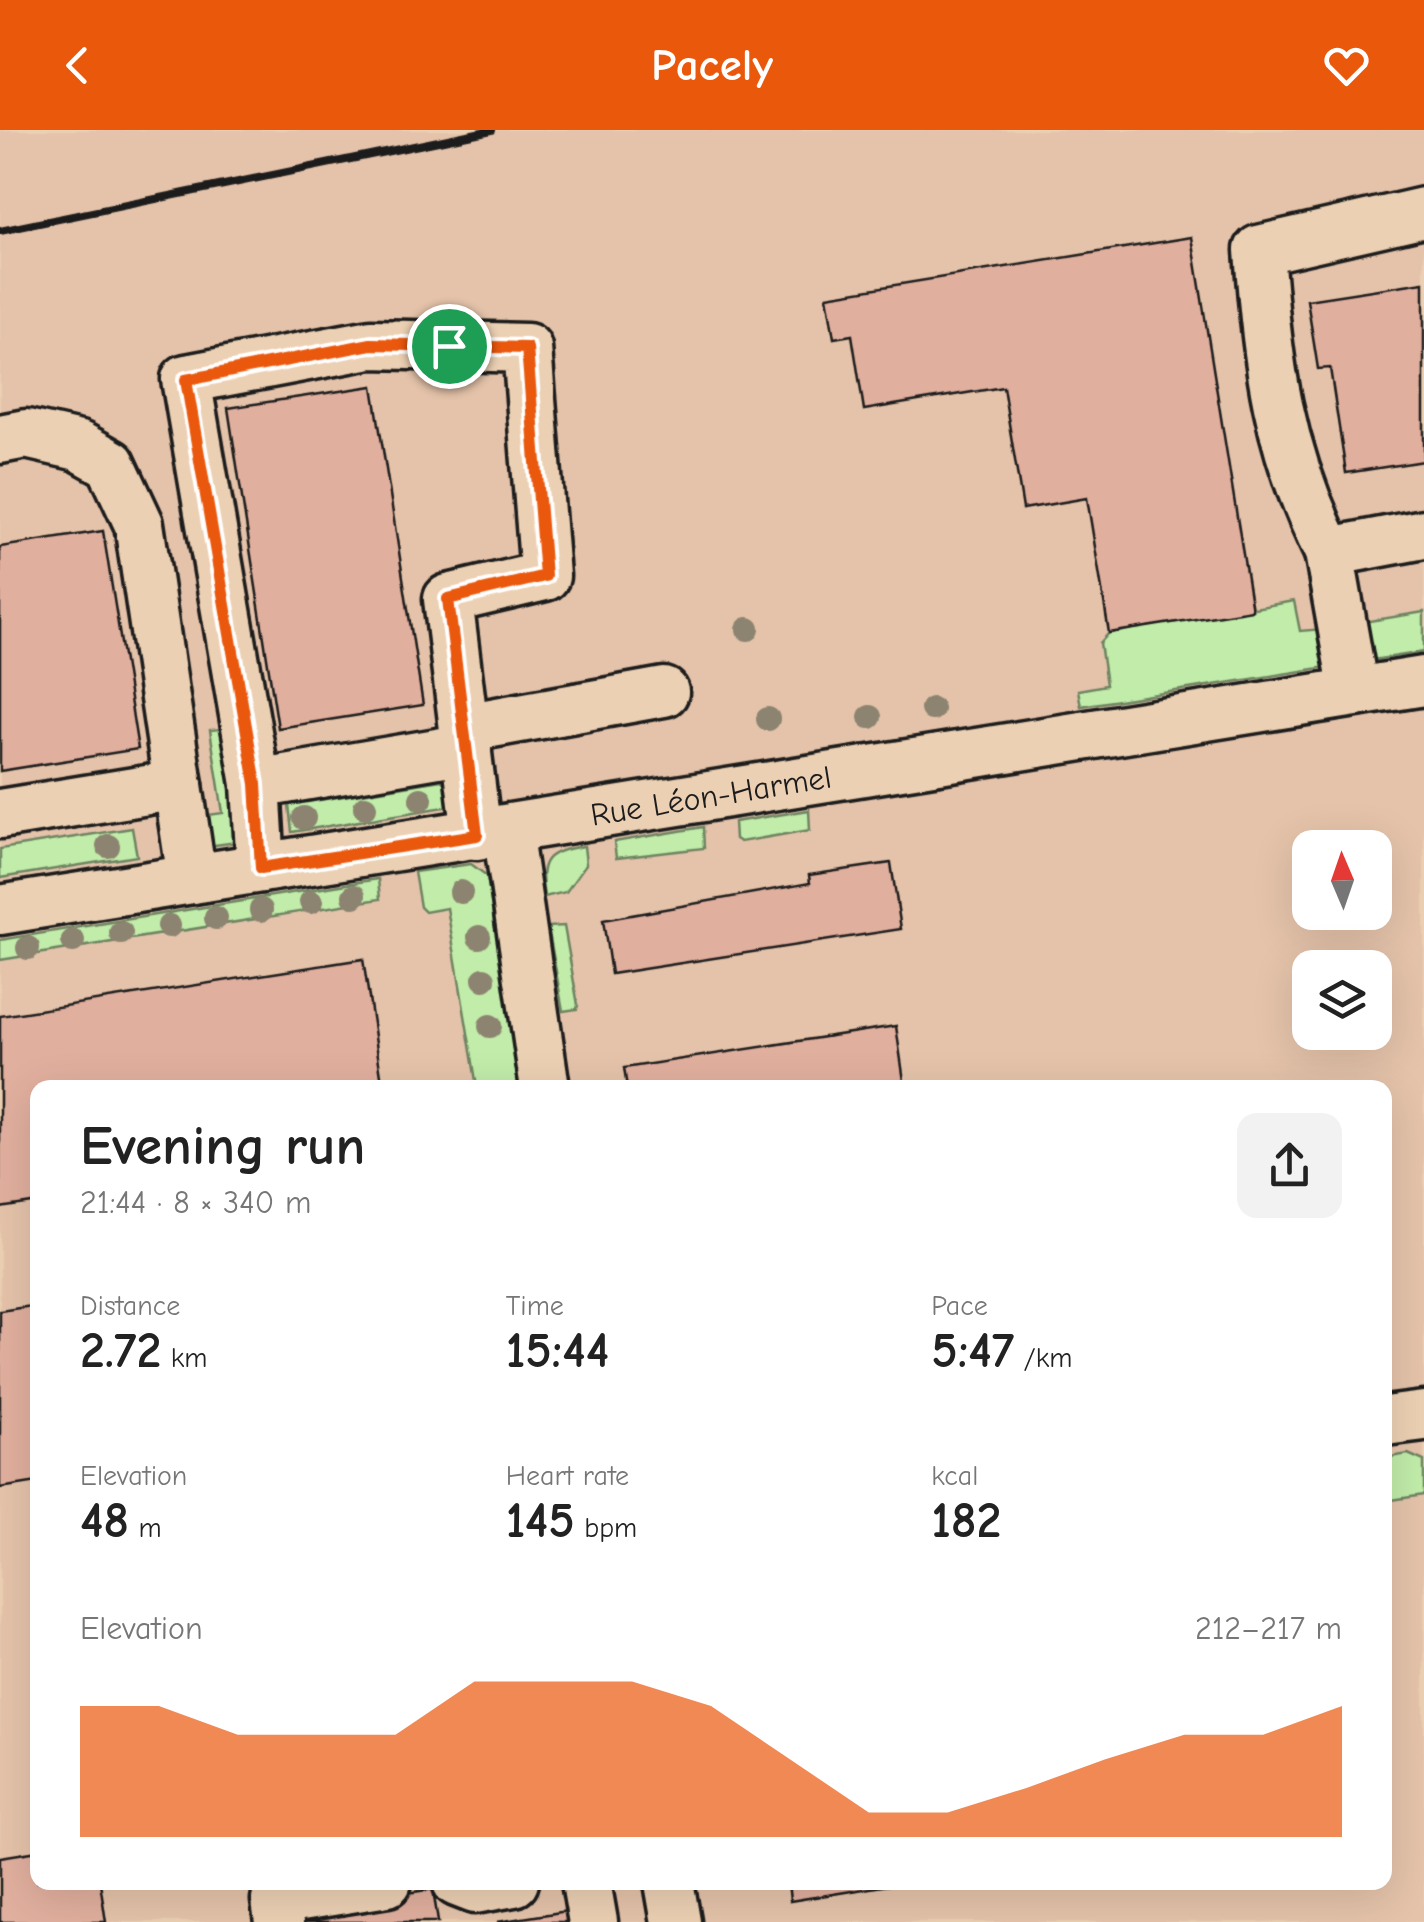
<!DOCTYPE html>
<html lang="en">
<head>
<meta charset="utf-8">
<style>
  body { margin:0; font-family:"Comic Neue",sans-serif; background:#f2f2f2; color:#222; height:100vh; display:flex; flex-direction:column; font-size:38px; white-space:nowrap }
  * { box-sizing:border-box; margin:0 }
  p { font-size:32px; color:#767676 }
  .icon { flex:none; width:55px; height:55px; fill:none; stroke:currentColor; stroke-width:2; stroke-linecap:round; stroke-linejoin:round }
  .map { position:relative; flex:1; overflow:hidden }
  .panel { position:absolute; left:30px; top:950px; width:1362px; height:810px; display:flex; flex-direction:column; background:#fff; border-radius:20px; box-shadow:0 10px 40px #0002 }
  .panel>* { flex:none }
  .needle { width:65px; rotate:358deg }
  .fabs { position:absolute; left:1292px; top:700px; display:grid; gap:20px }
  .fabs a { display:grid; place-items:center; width:100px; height:100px; border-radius:20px; background:#fff; box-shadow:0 10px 40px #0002; font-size:50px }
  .pin { position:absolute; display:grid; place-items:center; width:85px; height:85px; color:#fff; margin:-42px; border:5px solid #fff; border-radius:50%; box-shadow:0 2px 10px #0007 }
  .round { display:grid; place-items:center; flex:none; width:105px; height:105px; border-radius:20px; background:#f2f2f2 }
  .headline { display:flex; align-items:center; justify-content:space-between; height:170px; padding:0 50px }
  h1 { font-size:55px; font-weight:700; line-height:75px }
  .metrics { display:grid; grid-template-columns:repeat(3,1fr); gap:15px; height:170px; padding:10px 50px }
  .metrics div { display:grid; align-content:center }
  .metrics b { font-size:50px; font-weight:700 }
  .metrics small { font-size:28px; font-weight:400 }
  .metrics p { font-size:28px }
  .chart { height:280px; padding:20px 50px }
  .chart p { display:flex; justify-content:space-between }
  .chart svg { width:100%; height:180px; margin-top:10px; fill:#ea580c; opacity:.7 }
  header { display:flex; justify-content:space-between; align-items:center; height:130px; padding:0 50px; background:#ea580c; color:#fff; font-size:45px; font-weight:700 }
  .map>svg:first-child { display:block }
  .built { fill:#e5c3aa; fill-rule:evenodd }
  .green { fill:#c1eca9; stroke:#6e8462; stroke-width:2.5 }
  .building { fill:#e1af9e; stroke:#1c1c1c; stroke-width:2.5 }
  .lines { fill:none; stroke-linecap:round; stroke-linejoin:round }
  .minor-casing { stroke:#1c1c1c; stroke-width:55 }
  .minor { stroke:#ecd0b3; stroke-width:48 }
  .rail { stroke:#1c1c1c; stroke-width:8 }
  .tree { fill:#8c846f }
  .route-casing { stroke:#fff; stroke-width:20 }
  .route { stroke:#ea580c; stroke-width:12 }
  .labels { text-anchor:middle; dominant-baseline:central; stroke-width:9; stroke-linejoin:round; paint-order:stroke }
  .street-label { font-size:32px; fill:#1c1c1c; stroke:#ecd0b3 }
</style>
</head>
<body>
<header><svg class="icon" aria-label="back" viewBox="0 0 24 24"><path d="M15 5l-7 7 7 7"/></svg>Pacely<svg class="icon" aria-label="heart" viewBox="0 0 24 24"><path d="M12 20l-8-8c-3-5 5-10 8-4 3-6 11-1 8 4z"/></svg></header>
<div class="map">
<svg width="1424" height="1792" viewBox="0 0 1424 1792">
  <rect width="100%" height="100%" fill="#ecd0b3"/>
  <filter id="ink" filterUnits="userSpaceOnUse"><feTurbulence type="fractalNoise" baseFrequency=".01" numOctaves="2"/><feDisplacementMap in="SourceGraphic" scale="20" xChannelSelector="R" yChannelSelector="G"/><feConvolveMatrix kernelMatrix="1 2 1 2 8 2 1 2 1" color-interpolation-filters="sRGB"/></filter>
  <g filter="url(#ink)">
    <path class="built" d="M0,0H1424V1792H0ZM1310,718H1375V782H1310ZM1310,838H1375V902H1310ZM38,958H1385V1752H38Z"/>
    <path class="green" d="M1294,471L1300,501L1323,499L1333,536L1081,576L1078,560L1106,555L1100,513L1109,503Z
      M1424,482V522L1366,531L1363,492Z
      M230,598L237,712L200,717L194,687L223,683L210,600Z
      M441,650L449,656L451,676L292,702L289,675Z
      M809,680L810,700L740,712L735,709L734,692Z
      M703,697L704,718L616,728L614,712Z
      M132,698L137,726L0,748V719Z
      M584,716L586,734L566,762L544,767C538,728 546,722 584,716Z
      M471,734L487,746L520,957H477L447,778L425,782L420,777L414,742Z
      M378,749L380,769L0,830V810Z
      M564,796L578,875L577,879L563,881L548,797Z
      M1408,1324L1424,1331V1365L1385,1371V1328Z"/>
    <path class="building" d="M1192,107L1252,480L1109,503L1087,368L1023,379L1003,257L864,280L852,205L834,208L827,166Z
      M1424,152V331L1346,343L1330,238L1318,239L1307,170Z
      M373,256L423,575L278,598L228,278Z
      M103,401L138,619L0,641V417Z
      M891,733L901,799L611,844L603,790L810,753L809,745Z
      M363,829L383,958H38V1072L0,1078V886Z
      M896,896L905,958H627L624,938Z
      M38,1175V1352L0,1358V1181Z
      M38,1721V1752H100L106,1792H0V1727Z
      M788,1752H907L790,1771Z
      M433,1759L438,1792H308L306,1779Z
      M580,1779L582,1792H497Z"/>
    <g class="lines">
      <g class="minor-casing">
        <g id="minor">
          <path d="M0,309L26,304L79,316L111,334L139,394L192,749"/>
          <path d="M1329,422C1278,319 1267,233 1259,120L1424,82"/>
          <path d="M1354,562L1329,422L1424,404"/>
          <path d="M464,598L664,562"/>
          <path d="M256,654L467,618"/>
          <path d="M0,684L178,655"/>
          <path d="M507,700L545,958"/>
          <path d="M261,738L256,654L186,249L371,214L527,218L545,446L448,469L477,705"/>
          <path id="s1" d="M0,780L1424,551"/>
          <path d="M1385,1291L1424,1286"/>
          <path d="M457,1752L475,1759L514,1752"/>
          <path d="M586,1752L593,1792"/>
          <path d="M669,1752L676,1792"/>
          <path d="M279,1792L276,1770L387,1752"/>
        </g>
      </g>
      <use href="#minor" class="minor"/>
      <path class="rail" d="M0,101L492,0"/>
    </g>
    <g class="tree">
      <circle cx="748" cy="499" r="12"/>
      <circle cx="932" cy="579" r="12"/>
      <circle cx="870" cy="587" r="12"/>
      <circle cx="768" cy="589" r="12"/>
      <circle cx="421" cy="669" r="12"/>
      <circle cx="365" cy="677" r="12"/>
      <circle cx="304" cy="688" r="12"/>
      <circle cx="108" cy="716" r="12"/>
      <circle cx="461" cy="762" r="12"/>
      <circle cx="354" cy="766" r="12"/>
      <circle cx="311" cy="772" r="12"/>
      <circle cx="261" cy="780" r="12"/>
      <circle cx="216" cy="788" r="12"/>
      <circle cx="169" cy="796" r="12"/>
      <circle cx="121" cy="803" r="12"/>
      <circle cx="479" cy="807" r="12"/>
      <circle cx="73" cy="811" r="12"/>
      <circle cx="28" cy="818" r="12"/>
      <circle cx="484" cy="849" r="12"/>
      <circle cx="490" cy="896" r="12"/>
    </g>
  </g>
  <g class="lines" filter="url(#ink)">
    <g class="route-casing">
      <path id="route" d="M371,214L527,218L545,446L448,469L477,705L261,738L256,654L186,250Z"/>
    </g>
    <use href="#route" class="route"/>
  </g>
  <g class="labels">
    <g class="street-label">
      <text stroke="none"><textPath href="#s1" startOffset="720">Rue Léon-Harmel</textPath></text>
    </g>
  </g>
</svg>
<div class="fabs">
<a><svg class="needle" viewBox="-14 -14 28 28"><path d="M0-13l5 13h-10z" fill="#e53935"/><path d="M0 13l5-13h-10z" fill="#767676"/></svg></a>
<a><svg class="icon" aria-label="layers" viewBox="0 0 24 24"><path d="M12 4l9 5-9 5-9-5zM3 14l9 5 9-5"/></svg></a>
</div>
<div class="pin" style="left:449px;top:216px;background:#1e9e55"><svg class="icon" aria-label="arrive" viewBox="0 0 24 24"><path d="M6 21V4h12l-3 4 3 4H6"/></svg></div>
<section class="panel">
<div class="headline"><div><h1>Evening run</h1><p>21:44 · 8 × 340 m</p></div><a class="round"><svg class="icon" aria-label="share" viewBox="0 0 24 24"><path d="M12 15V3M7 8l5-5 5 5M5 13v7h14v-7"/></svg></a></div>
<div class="metrics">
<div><p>Distance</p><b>2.72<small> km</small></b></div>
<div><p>Time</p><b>15:44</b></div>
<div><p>Pace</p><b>5:47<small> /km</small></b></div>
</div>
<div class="metrics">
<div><p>Elevation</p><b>48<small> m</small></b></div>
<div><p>Heart rate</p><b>145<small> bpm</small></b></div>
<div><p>kcal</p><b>182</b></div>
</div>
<div class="chart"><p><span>Elevation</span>212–217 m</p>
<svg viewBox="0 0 160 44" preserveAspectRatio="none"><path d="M0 44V12L10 12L20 19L30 19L40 19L50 6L60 6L70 6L80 12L90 25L100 38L110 38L120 32L130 25L140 19L150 19L160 12V44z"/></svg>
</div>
</section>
</div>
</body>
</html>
